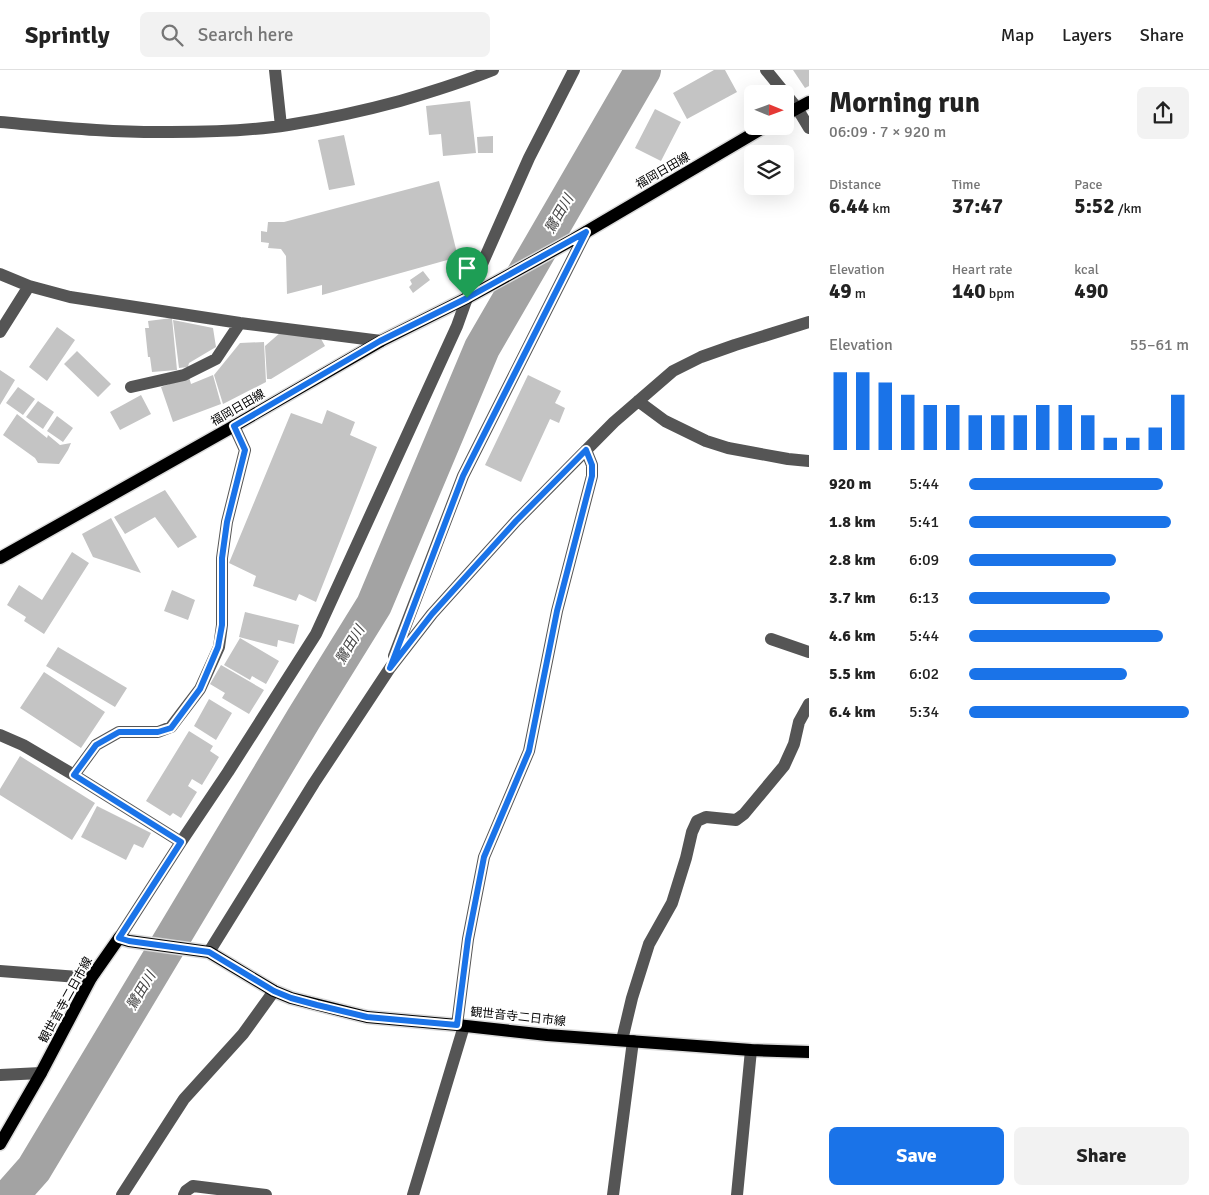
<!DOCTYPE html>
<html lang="en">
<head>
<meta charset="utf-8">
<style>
  body { margin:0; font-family:Signika,"Noto Sans JP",sans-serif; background:#f2f2f2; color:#222; height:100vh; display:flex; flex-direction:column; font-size:19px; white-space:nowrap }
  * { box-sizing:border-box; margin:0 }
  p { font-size:16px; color:#767676 }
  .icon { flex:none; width:28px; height:28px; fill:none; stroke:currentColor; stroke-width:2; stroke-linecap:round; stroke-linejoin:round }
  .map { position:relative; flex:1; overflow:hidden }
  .sheet { display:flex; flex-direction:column; background:#fff; width:400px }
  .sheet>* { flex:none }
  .needle { width:32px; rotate:91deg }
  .tools { position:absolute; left:744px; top:15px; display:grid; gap:10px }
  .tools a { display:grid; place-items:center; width:50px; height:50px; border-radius:8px; background:#fff; box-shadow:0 5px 20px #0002; font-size:25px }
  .pin { position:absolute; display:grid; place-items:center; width:42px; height:42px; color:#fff; margin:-51px -21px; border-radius:50% 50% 50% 0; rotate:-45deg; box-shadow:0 0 5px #0007 }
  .pin .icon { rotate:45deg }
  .round { display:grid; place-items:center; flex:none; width:52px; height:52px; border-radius:8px; background:#f2f2f2 }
  .overview { display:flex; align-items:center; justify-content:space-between; height:85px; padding:0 20px }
  h1 { font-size:28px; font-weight:800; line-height:38px }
  .stats { display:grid; grid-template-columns:repeat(3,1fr); gap:8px; height:85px; padding:5px 20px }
  .stats div { display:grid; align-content:center }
  .stats b { font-size:21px; font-weight:800 }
  .stats small { font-size:14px; font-weight:400 }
  .stats p { font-size:14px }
  .chart { height:140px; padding:10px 20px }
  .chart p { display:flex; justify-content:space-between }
  .chart svg { width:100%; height:90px; margin-top:5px; stroke:#1a73e8; stroke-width:6 }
  .primary-button { display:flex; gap:10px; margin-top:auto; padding:10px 20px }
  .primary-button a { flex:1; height:58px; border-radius:8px; background:#1a73e8; color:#fff; font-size:20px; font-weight:800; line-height:58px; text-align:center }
  .primary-button a+a { background:#f2f2f2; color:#222 }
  ul { padding:0 20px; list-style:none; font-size:16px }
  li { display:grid; grid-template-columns:80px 60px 1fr; align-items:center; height:38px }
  li i { height:12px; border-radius:6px; background:#1a73e8 }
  header { display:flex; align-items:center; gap:30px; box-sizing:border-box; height:70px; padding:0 25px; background:#fff; border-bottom:1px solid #e0e0e0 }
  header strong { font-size:24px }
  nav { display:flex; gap:28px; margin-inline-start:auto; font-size:18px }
  .search { width:350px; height:45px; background:#f2f2f2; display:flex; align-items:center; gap:12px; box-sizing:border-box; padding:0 18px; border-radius:8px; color:#767676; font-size:19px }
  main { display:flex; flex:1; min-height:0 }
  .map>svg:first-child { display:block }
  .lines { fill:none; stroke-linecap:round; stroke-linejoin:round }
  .river { stroke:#a3a3a3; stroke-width:36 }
  .building { fill:#c4c4c4 }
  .major-casing { stroke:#dbdbdb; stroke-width:15 }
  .minor { stroke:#555; stroke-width:12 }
  .major { stroke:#000; stroke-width:12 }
  .route-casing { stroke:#fff; stroke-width:10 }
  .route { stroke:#1a73e8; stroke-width:6 }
  .labels { text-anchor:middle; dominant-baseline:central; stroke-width:4; stroke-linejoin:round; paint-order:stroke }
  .street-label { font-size:12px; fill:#000; stroke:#fff }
  .water-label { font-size:14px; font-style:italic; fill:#444; stroke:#fff }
</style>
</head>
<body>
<header>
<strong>Sprintly</strong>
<div class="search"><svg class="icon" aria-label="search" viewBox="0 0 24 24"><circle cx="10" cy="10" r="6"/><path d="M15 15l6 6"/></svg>Search here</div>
<nav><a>Map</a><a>Layers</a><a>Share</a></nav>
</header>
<main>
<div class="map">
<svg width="809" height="1125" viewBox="0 0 809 1125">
  <rect width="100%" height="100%" fill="#fff"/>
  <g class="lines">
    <path class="river" d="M11,1125L34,1099L304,648L374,535L482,278L643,0"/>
  </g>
  <path class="building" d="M714,0H725L737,22L687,49L673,23Z
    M793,0H809V16L805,18Z
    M470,31L476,83L443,86L441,64L429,65L426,36Z
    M655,39L681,52L661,91L635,78Z
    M344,65L355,115L329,120L318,70Z
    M493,66V83H478L477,67Z
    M439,111L458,187L322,225V215L287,224L286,186L281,179L268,178L269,173L261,172V161L267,162L268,152H284Z
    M423,201L430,210L413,223L409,217L412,214L410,210Z
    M172,248L177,300L152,302L150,287H148L145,258H149L148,251Z
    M173,250L213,258L216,277L189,293L188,297L179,298Z
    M57,257L75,270L47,311L29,297Z
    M281,262L320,267L325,276L271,309H267L265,276Z
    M264,272L266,312L223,334L214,305L240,273Z
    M77,281L111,314L98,327L64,294Z
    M0,300L15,310L0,335Z
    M213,305L221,334L173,352L161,317L189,307L191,314Z
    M528,305L561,321L555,333L565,338L559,353L550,349L521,412L485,395Z
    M18,317L35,329L23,345L6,333Z
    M141,325L151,344L120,360L110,342Z
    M38,331L54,342L43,359L26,347Z
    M327,340L355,352L350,365L377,377L316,532L299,524L296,531L253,516L256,506L229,493L291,343L322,354Z
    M17,344L47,368L48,365L60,375L71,373L68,380L59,394L38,393L35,388L3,365Z
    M57,346L73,358L63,372L47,361Z
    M165,420L197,467L178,478L155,447L125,464L114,447Z
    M111,448L141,503L93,487L82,464Z
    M72,482L89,493L44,564L24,551L26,547L7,535L19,515L42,530Z
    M172,520L195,530L188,550L164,541Z
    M245,542L299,555L294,574L278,570L277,577L239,567Z
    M240,568L279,591L266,614L252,606L250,610L224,595Z
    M58,577L127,618L115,637L46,596Z
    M221,595L264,620L249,644L222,628L225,623L210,614Z
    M44,602L105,642L81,678L20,638Z
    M209,629L232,643L216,670L194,656Z
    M189,661L213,676L210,681L219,687L202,715L192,709L188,716L197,722L181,748L173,743L170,746L146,731Z
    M20,686L95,733L72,770L0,725V719Z
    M97,736L151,763L143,778L134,774L126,790L81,767Z"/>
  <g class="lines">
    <g class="major-casing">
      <path id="major" d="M785,45L809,32
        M0,488L234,356L381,271L467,228L574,169L766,56
        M0,1074L41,1003L91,908L119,868L129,871L209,882L274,921L291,928L367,947L457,955L547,965L751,980L809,982"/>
    </g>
    <path class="minor" d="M275,0L281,56
      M766,0L797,38L809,58
      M0,52C57,57 114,63 171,62C210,62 250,61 288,55C326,49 363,41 400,31C431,22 463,12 493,0
      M0,204L29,216L70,227L240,253L381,271
      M0,262L29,216
      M131,317L184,305L216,289L240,253
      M638,331L665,351L706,371L728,378L788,389L809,391
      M771,569L809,582
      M394,586L463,406L586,162
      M0,665L23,675L74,705L181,772
      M74,705L96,675L119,662H158L171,657L200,619L219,577L222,555V488L227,452L245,380L234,356
      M119,868L181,772L228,702L316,564L457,256L467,228L529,88L574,0
      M209,882L314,713L390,598L432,544L516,451L614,352L673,301L701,287L735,275L809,252
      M0,901L91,908
      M457,955L468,869L484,787L529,681L557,541L592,406V395L586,380
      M622,970L632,928L649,874L672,833L686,788L692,762L697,751L706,747L736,750L744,744L784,696L794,674L799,652L809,634
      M0,1005L41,1003
      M122,1125L184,1029L243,964L274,921
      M184,1125L186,1121L193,1116L266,1125
      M413,1125L464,956
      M613,1125L633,971
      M737,1125L751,980"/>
    <use href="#major" class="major"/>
  </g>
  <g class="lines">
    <g class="route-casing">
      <path id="route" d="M586,162L463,406L390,598L432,544L516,451L586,380L592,395V406L557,541L529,681L484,787L468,869L457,955L367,947L317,935L291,928L274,921L209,882L129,871L119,868L181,772L74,705L96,675L119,662H158L171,658L200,619L218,577L222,555V488L227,452L245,380L234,356L380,271L467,228Z"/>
    </g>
    <use href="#route" class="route"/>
  </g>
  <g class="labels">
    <g class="street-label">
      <text transform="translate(663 101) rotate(-30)">福岡日田線</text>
      <text transform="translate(238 338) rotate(-30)">福岡日田線</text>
      <text transform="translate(66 930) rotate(-61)">観世音寺二日市線</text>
      <text transform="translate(518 947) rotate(6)">観世音寺二日市線</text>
    </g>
    <g class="water-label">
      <text transform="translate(559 144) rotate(-60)">鷺田川</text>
      <text transform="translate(350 575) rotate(-59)">鷺田川</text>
      <text transform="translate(141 921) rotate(-59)">鷺田川</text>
    </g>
  </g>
</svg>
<div class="tools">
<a><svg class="needle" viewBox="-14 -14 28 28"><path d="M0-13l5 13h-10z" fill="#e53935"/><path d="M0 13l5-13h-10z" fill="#767676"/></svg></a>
<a><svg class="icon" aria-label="layers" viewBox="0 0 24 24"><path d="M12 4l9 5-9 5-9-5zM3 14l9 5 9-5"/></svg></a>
</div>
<div class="pin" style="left:467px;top:228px;background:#1e9e55"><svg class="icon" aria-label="arrive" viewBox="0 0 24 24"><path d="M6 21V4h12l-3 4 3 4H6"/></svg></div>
</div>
<section class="sheet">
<div class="overview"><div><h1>Morning run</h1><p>06:09 · 7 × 920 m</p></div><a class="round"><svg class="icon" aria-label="share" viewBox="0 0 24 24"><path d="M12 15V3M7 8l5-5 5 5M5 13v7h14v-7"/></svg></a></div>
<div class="stats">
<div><p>Distance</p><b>6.44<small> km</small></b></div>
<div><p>Time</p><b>37:47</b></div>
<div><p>Pace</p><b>5:52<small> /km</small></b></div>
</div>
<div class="stats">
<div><p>Elevation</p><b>49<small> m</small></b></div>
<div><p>Heart rate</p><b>140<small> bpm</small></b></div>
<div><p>kcal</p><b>490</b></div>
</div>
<div class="chart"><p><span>Elevation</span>55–61 m</p>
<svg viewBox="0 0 160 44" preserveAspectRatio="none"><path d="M5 44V6M15 44V6M25 44V11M35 44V17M45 44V22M55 44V22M65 44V27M75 44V27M85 44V27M95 44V22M105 44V22M115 44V27M125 44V38M135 44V38M145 44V33M155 44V17"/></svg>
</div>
<ul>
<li><b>920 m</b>5:44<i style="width:88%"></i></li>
<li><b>1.8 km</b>5:41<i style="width:92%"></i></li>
<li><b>2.8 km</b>6:09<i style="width:67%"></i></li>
<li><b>3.7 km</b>6:13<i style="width:64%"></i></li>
<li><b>4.6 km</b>5:44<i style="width:88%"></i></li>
<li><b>5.5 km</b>6:02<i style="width:72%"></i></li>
<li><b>6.4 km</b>5:34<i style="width:100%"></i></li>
</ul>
<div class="primary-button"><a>Save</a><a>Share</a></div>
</section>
</main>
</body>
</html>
